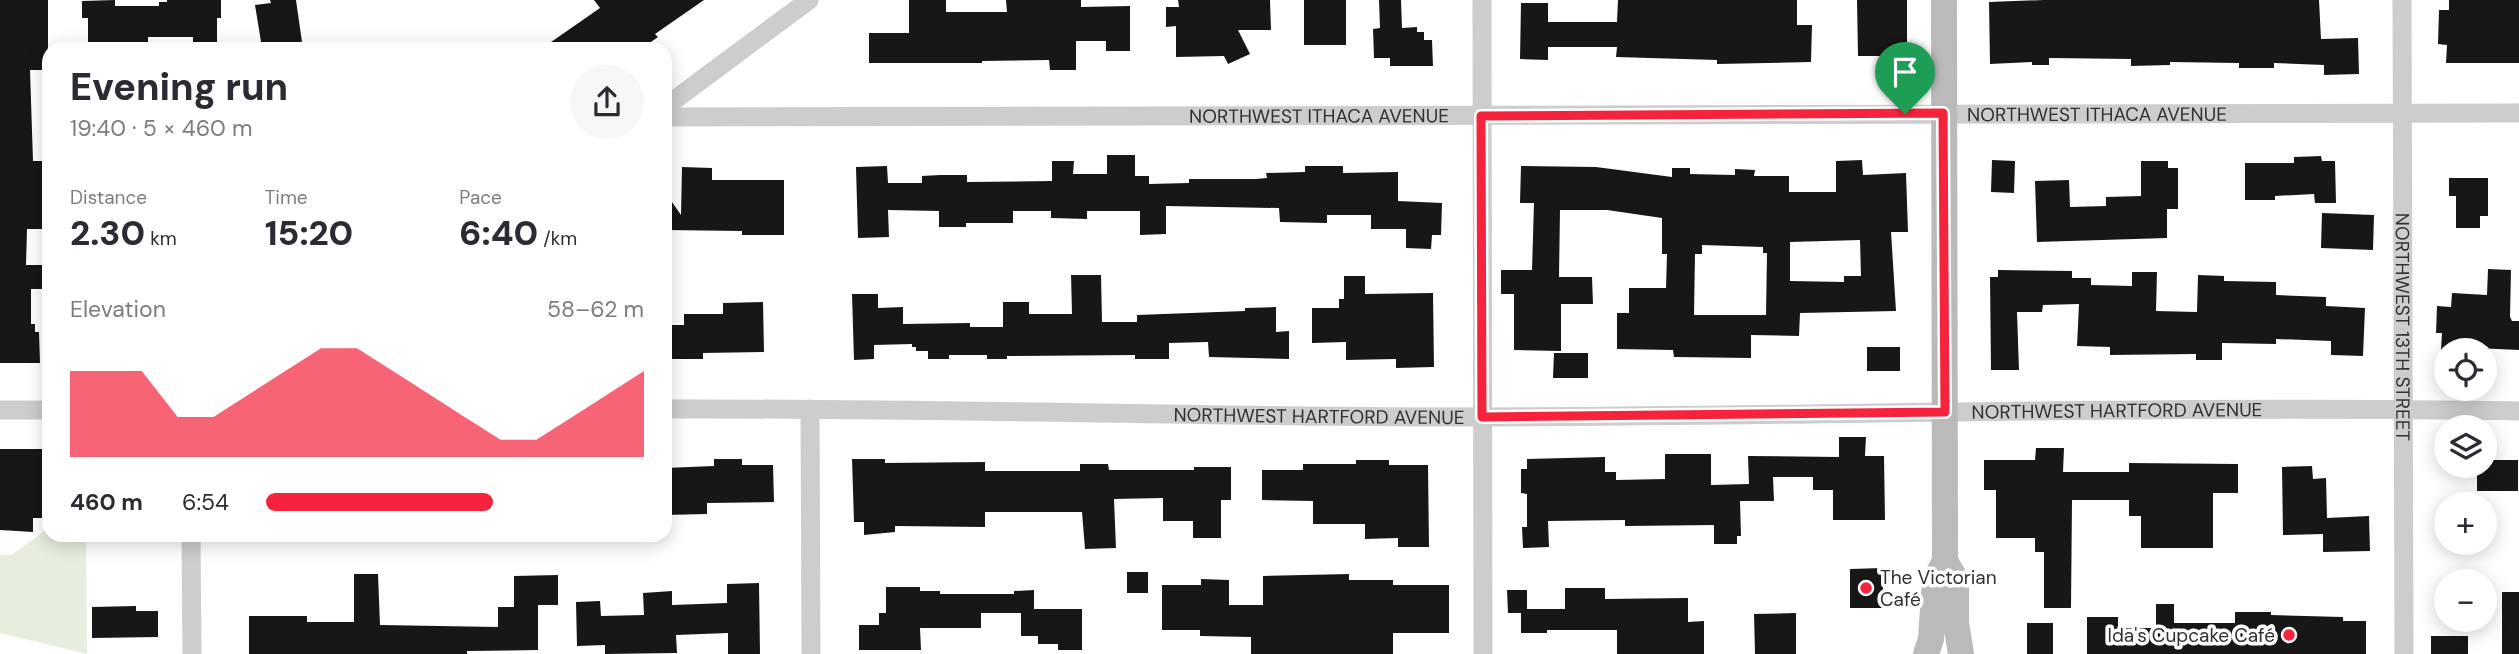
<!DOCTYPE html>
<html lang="en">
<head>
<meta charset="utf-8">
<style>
  body { margin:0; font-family:"DM Sans",sans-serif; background:#f7f7f7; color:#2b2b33; height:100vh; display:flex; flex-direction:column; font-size:26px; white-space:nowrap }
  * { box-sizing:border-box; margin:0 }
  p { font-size:23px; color:#7c7c81 }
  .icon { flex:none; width:38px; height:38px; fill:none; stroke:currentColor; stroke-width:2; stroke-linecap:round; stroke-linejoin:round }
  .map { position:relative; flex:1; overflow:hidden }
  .side { position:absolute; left:42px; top:42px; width:630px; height:500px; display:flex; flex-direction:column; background:#fff; border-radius:21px; box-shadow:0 4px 18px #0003 }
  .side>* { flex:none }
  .controls { position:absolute; left:2434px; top:338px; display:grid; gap:14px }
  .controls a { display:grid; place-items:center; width:63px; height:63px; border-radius:50%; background:#fff; box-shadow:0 4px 18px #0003; font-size:35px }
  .pin { position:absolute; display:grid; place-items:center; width:60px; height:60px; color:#fff; margin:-72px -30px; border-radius:50% 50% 50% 0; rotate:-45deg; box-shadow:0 0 7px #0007 }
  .pin .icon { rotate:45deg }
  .round { display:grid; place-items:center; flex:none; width:74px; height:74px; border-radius:37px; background:#f7f7f7 }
  .headline { display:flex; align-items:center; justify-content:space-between; height:119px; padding:0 28px }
  h1 { font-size:38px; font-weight:800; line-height:52px }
  .metrics { display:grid; grid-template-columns:repeat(3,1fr); gap:10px; height:119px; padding:7px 28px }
  .metrics div { display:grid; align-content:center }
  .metrics b { font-size:35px; font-weight:800 }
  .metrics small { font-size:19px; font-weight:400 }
  .metrics p { font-size:19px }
  .chart { height:196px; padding:14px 28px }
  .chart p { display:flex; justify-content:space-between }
  .chart svg { width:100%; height:126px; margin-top:7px; fill:#f5233c; opacity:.7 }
  ul { padding:0 28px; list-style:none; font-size:23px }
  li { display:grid; grid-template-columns:112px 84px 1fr; align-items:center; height:52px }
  li i { height:18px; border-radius:9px; background:#f5233c }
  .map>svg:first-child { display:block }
  .green { fill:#e7eedd }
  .building { fill:#171717; fill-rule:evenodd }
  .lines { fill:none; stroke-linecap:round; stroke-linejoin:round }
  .street { stroke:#cdcdcd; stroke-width:19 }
  .secondary { stroke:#bababa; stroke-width:26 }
  .route-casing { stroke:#fff; stroke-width:14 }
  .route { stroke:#f5233c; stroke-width:9 }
  .poi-dot { fill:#f5233c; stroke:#fff; stroke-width:2.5 }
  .labels { text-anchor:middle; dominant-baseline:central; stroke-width:7; stroke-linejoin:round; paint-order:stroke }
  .street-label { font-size:19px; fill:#303030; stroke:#fff }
  .poi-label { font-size:19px; fill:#303030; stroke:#fff; text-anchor:start }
</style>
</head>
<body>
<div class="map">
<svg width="2519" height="654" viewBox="0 0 2519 654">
  <rect width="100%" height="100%" fill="#fff"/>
  <path class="green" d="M49,528V536H86L87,654L0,633V555H11Z"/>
  <path class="building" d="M0,0H48V70H30L33,161H42V210H45V229H27L26,265H48V289H31V324H35V332H39L40,363H0Z
    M115,0V6H159V2H167V0H221V18H217V42L193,43V37H148V48L88,49V18H82V1Z
    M270,0H296L302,42L262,48L255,5L271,3Z
    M594,0H704L655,34L658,37L641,49H541L600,8Z
    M909,0H946V12H1007L1006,0H1081V7L1130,6V51H1106V41H1076V70H1050L1049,60L982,61V63H869V33H909Z
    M1178,0H1270L1271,30H1238L1250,54L1228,64L1224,56L1176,57V26L1166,27V7H1179Z
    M1304,0H1346V45H1304Z
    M1379,0H1401L1402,28L1417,27V32H1424V40H1432L1433,66H1390V58H1374L1373,29L1380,28Z
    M1618,0H1797V25H1812L1811,62L1717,64V60L1616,57L1617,47H1548V60L1520,59L1521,3H1548V22H1617Z
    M1857,0H1907V56H1858Z
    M2044,0H2319L2321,39L2358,38L2359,74L2324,75V65L2274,63V68H2239V63L2170,62V65L2131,66V59L2049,58V65H2032V62L1990,64L1989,2Z
    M2449,0H2519V63H2446L2447,45L2438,44L2439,10H2449Z
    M1107,155H1135V176H1149V184L1189,183V179H1256L1267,178L1266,173L1305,172V166H1343V173L1398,172V201L1442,203L1441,235H1432L1431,249L1406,248V229H1371V215H1327V223L1280,222L1279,208L1166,206V234L1140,235V211H1087V219L1051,218V211H1013V223H966V227H939V211L888,210L889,237L858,238L856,167L887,166L888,183H922V176L940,175H967V182L1052,181V161H1074L1073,174H1107Z
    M2321,156L2322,161H2335L2336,203H2315L2314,194L2275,196V200H2245V163H2294V157Z
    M1862,160L1863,175L1906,173L1908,232H1891L1896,311L1800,313L1799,336L1751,335V358L1674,357L1673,350L1617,349V313H1629V288H1666L1667,254H1662V218L1607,210H1560L1559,277H1592L1593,304H1561V351L1514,350V294H1501V270H1532L1534,203H1520L1521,166L1596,167L1672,177V168H1690V174L1735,175V169L1755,170L1754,176H1789V192H1836V161ZM1860,240L1861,276H1844V282L1790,281V242ZM1702,245L1763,247V253H1767L1766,315H1694L1695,254H1702Z
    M1992,160L2015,161L2014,193L1991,192Z
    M2141,161H2168V168H2178V209H2167V238L2037,242L2035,181L2069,180L2070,207L2106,206V197L2141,196Z
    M682,167L712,168V180H784V235H742V231L665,230V192L681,215Z
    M2449,178H2488V216H2480V228H2456V196H2449Z
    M2322,213L2374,215L2373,250L2321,248Z
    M2488,269L2511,270L2510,317L2512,321H2519V350L2476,348L2441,350L2442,333H2436L2437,306L2451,307L2452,293L2487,295Z
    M1998,270L2072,271V278H2091V285L2132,286V272H2157L2156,311L2197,312L2198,275L2224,276V281L2276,282V295L2326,297V306L2365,308L2363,356L2331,355V341L2276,339V344L2222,343V360H2196V354L2110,355V347L2077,346L2079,304L2043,305L2042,312H2017L2019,370H1991L1990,277H1998Z
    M1071,275H1101L1102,322H1137V315L1245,311V308L1276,307V332L1289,331V359L1209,357L1208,342L1169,343V359H1135V355L1007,356V359H987V355H949V359H928V351H916V347H912V344L874,345V359L854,360L852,294H878V308L903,307V324L970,323V327H1003V302H1029V314H1072Z
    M1344,276H1365V294L1433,293L1434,367L1396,368V359L1346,360V342L1312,343V308H1339V299H1344Z
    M763,302L764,352L703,353V359H665V325H684V314H723V303Z
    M1867,347H1900V371H1867Z
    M1554,353H1588V378H1553Z
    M1839,437H1866L1865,456H1884L1885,520H1833V490H1813V477H1773L1774,501H1740L1741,536H1737V544H1714V525L1625,526V520L1548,521L1549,547L1523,548L1522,527H1527V494L1521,493V469H1527V459L1605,457V472H1616V480L1665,479V454H1711V485L1749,484L1748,456L1839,457Z
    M2036,448H2064L2063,472H2129V463L2238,464V493H2213V548H2141V516H2129V500H2072L2071,608H2044V552H2035V538H1996V490H1984V460H2035Z
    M0,449H42V486H49V518H33V532L0,530Z
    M714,459H742V465H773L774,502L707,503V514L665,515V468L714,466Z
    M852,459H885V463L985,462V471H1080V464H1108L1109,470H1194V467H1231V500H1221V538H1193V521H1163V498L1114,499L1116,548L1085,549L1082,512H985V527L895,526V532L864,535V522H854Z
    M1356,460H1389V465H1428L1429,547H1398V538L1365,539V524H1313V501L1262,500V470H1303V464H1356Z
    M2485,460H2518V491H2477V466H2485Z
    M2312,466L2313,479L2326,478L2327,518L2369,516L2370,551L2323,552V534L2283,535L2282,467Z
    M1883,568V608H1850V569Z
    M1127,572H1148V593H1127Z
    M354,574H378L380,625L498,627V607H514V576L558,575V605H538V650L467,651V654H249V616H307V622H354Z
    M1349,574V580H1393V585H1449V633H1393V654H1251V637L1200,636V630H1162V585H1201V579L1229,580V605H1263V576Z
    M759,583L760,654H728V633L676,635L677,653L605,654V645L577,646L576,602L600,601L601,616L644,615L643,593L672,591V605L727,603V584Z
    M886,587H920V591H940V594H1014V591L1034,590V609H1082V650H1058V644H1038V636H1021V613H981V628H920L921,650H859V625H879V613H886Z
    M1565,588H1605V599L1688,598V622L1704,621V654H1617V630H1547V633H1521V613H1508L1507,590H1527V609H1565Z
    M2502,592H2519V654H2502Z
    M2156,604H2174V623H2235V612H2271V615L2343,617V621H2366V654H2087V617H2118V628H2156Z
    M136,606V611H158V637L92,638V607Z
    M1796,613V654H1755L1754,614Z
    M2027,623H2053V654H2027Z
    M2431,636H2468V654H2431Z"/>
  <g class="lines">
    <g class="street">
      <path d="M1482,0L1483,654"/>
      <path id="s1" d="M2402,0L2404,654"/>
      <path d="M665,107L809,0"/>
      <path id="s2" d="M665,117L2519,113"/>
      <path id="s3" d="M665,409C938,408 1212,417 1485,417C1830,416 2174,405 2519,411"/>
      <path d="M810,409L811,654"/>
      <path d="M0,410H49"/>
      <path d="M191,536L192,654"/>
    </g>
    <path class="secondary" d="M1944,0L1945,561L1956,580V623L1961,654
      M1926,654L1931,639L1935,580L1945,561"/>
  </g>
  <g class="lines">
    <g class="route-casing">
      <path id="route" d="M1943,113L1945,412L1482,417L1481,116Z"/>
    </g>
    <use href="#route" class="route"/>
  </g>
  <g class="poi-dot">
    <circle cx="1866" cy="588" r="7"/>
    <circle cx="2289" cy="635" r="7"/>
  </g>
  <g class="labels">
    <g class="street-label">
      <text stroke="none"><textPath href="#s2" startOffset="1432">NORTHWEST ITHACA AVENUE</textPath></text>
      <text stroke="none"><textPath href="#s2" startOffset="654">NORTHWEST ITHACA AVENUE</textPath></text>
      <text stroke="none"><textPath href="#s1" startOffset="327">NORTHWEST 13TH STREET</textPath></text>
      <text stroke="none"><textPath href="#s3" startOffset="1452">NORTHWEST HARTFORD AVENUE</textPath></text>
      <text stroke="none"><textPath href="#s3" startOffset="654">NORTHWEST HARTFORD AVENUE</textPath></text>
    </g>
    <g class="poi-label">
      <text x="1880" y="577">The Victorian<tspan x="1880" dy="22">Café</tspan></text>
      <text x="2275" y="635" text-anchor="end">Ida's Cupcake Café</text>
    </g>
  </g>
</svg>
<div class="controls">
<a><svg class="icon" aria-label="locate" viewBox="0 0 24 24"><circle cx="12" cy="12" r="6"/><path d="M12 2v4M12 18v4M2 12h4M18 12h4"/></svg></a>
<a><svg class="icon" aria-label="layers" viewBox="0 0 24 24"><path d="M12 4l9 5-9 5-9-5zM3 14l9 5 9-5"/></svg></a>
<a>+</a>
<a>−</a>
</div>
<div class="pin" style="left:1905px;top:114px;background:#1e9e55"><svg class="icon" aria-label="arrive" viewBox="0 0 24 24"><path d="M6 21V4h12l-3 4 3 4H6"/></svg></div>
<section class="side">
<div class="headline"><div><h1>Evening run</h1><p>19:40 · 5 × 460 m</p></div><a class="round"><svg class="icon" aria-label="share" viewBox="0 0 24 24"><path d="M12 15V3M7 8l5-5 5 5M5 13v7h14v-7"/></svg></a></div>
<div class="metrics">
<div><p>Distance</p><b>2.30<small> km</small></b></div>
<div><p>Time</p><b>15:20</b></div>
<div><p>Pace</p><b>6:40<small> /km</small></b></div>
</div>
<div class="chart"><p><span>Elevation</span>58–62 m</p>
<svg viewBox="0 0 160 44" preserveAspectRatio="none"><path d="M0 44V14L10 14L20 14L30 30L40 30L50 22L60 14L70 6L80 6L90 14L100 22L110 30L120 38L130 38L140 30L150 22L160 14V44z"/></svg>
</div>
<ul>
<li><b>460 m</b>6:54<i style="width:60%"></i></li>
</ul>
</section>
</div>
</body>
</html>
